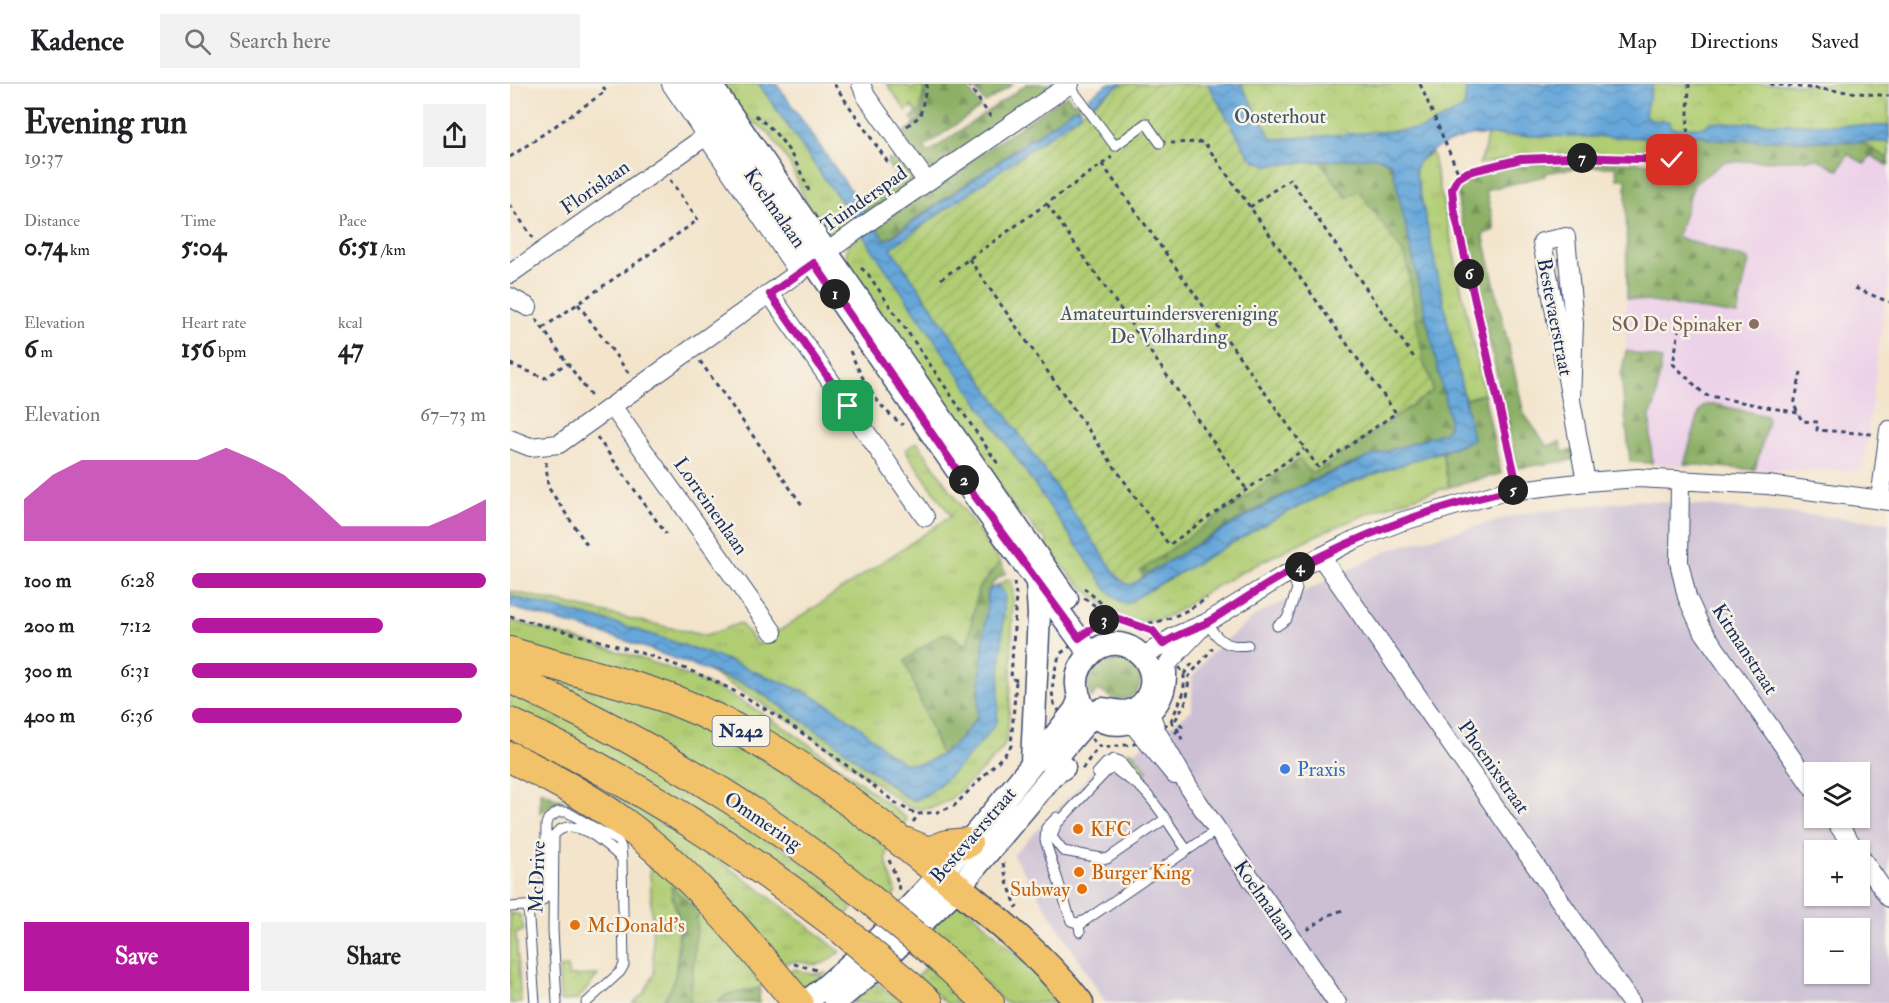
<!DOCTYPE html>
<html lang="en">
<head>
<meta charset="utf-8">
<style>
  body { margin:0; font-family:"IM FELL Double Pica",serif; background:#f2f2f2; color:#202124; height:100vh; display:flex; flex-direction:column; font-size:22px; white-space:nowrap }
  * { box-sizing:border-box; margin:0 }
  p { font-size:20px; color:#757577 }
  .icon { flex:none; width:33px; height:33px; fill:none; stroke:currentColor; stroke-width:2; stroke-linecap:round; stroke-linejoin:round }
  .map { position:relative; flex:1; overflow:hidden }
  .drawer { display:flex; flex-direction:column; background:#fff; width:510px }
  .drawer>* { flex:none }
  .controls { position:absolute; left:1294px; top:678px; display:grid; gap:12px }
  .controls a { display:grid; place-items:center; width:66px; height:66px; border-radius:0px; background:#fff; box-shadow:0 2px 4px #0004; font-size:30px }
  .pin { position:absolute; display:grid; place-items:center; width:51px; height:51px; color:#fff; margin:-26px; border-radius:12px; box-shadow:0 3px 9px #0006 }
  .km { position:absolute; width:30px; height:30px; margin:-15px; border-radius:50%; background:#222; color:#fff; font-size:16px; line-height:30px; text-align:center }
  .round { display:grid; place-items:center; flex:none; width:63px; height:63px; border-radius:0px; background:#f2f2f2 }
  .head { display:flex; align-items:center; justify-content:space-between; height:102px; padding:0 24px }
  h1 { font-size:33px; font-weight:700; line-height:45px }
  .figures { display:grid; grid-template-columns:repeat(3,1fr); gap:9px; height:102px; padding:6px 24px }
  .figures div { display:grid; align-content:center }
  .figures b { font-size:26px; font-weight:700 }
  .figures small { font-size:16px; font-weight:400 }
  .figures p { font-size:16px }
  .chart { height:168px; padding:12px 24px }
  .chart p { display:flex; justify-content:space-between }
  .chart svg { width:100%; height:108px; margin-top:6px; fill:#b5179e; opacity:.7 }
  .primary-button { display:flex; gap:12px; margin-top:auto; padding:12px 24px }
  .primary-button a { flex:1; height:69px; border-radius:0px; background:#b5179e; color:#fff; font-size:24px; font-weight:700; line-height:69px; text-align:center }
  .primary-button a+a { background:#f2f2f2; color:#202124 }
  ul { padding:0 24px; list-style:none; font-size:20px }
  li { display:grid; grid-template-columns:96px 72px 1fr; align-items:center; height:45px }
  li i { height:15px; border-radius:8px; background:#b5179e }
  header { display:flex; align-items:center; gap:36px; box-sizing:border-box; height:84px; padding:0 30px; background:#fff; border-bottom:2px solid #e0e0e0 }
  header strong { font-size:28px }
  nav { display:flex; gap:33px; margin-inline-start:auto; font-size:21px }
  .search { width:420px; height:54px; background:#f2f2f2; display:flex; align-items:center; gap:15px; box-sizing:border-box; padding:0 21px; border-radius:0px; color:#757577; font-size:22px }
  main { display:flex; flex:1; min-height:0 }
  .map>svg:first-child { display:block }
  .built { fill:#edd1e9 }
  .industrial { fill:#ccbfd4; fill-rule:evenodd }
  .grass { fill:url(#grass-tufts); stroke:#667e68; stroke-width:1.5 }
  .forest { fill:url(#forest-firs); stroke:#547062; stroke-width:1.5 }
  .park { fill:url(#park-crowns); stroke:#667e68; stroke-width:1.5 }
  .garden { fill:url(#garden-furrows); stroke:#667e68; stroke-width:1.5 }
  .water { fill:url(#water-waves); stroke:#406b9c; stroke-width:1.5 }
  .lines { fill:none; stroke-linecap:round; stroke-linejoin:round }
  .service-casing { stroke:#3b4a6e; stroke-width:11 }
  .minor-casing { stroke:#3b4a6e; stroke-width:20 }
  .tertiary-casing { stroke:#3b4a6e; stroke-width:25 }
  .primary-casing { stroke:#3b4a6e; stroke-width:31 }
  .trunk-casing { stroke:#3b4a6e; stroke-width:32 }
  .path { stroke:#3b4a6e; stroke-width:3; stroke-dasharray:4.5 4.5; stroke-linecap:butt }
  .service { stroke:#fff; stroke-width:9 }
  .minor { stroke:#fff; stroke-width:18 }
  .tertiary { stroke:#fff; stroke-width:22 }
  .primary { stroke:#f2c26a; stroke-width:28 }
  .trunk { stroke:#f2c26a; stroke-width:30 }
  .trunk-bridge-casing { stroke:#3b4a6e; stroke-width:32; stroke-linecap:butt }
  .trunk-bridge { stroke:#f2c26a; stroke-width:30 }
  .route-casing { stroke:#fff; stroke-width:12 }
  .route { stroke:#b5179e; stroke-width:8 }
  .education-dot { fill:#8d6e63; stroke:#f7f3e8; stroke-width:2 }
  .shop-dot { fill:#3f7fe0; stroke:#f7f3e8; stroke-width:2 }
  .food-dot { fill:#e8710a; stroke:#f7f3e8; stroke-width:2 }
  .labels { text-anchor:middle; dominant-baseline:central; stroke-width:5; stroke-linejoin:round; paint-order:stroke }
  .shield { fill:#f7f3e8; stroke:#5d6a87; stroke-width:1.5 }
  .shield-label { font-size:18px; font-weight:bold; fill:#1b2f5e }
  .park-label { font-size:20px; fill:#405663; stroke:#f7f3e8 }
  .street-label { font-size:20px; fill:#1b2f5e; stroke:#f7f3e8 }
  .education-label { font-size:20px; fill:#785e54; stroke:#f7f3e8; text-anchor:end }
  .shop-label { font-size:20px; fill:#366cbe; stroke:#f7f3e8; text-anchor:start }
  .food-label { font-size:20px; fill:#c56008; stroke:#f7f3e8; text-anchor:start }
</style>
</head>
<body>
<header>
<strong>Kadence</strong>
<div class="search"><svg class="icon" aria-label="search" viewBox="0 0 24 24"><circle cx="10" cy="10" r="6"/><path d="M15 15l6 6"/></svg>Search here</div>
<nav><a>Map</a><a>Directions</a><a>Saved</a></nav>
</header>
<main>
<section class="drawer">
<div class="head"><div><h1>Evening run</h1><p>19:37</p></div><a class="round"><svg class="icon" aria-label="share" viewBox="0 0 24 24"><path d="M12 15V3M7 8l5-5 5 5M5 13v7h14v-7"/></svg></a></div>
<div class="figures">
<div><p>Distance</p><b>0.74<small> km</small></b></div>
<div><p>Time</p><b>5:04</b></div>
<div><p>Pace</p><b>6:51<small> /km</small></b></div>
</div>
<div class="figures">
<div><p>Elevation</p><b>6<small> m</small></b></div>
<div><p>Heart rate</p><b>156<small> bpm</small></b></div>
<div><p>kcal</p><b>47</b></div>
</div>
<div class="chart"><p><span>Elevation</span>67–73 m</p>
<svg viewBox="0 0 160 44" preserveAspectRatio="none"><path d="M0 44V27L10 17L20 11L30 11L40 11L50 11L60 11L70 6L80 11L90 17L100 27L110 38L120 38L130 38L140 38L150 33L160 27V44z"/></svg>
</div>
<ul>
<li><b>100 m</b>6:28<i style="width:100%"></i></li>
<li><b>200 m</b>7:12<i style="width:65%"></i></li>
<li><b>300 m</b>6:31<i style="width:97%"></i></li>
<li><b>400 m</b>6:36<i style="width:92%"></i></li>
</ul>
<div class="primary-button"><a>Save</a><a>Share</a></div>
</section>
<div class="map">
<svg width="1379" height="919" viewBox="0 0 1379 919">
  <defs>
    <pattern id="grass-tufts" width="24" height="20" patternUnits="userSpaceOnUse" patternTransform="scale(1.5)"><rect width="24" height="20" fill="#b0cd73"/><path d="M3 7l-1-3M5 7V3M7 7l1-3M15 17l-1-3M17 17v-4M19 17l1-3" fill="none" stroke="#97b066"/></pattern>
    <pattern id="forest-firs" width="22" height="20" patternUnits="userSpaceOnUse" patternTransform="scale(1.5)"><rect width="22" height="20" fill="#8cb065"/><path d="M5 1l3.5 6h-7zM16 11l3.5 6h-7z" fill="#729056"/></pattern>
    <pattern id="park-crowns" width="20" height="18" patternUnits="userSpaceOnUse" patternTransform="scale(1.5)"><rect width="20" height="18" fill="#b0cd73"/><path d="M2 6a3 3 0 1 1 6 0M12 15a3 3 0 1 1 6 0" fill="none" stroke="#97b066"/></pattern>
    <pattern id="garden-furrows" width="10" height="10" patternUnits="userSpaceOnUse" patternTransform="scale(1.5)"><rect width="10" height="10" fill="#b0cd73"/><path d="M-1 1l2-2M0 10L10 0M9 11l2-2" fill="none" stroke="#97b066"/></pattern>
    <pattern id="water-waves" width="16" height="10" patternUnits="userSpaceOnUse" patternTransform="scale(1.5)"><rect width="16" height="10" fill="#66a7da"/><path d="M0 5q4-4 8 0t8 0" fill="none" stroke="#5388b4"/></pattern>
  </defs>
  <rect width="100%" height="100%" fill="#f7f3e8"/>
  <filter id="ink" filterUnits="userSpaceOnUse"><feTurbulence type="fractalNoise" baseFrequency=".0167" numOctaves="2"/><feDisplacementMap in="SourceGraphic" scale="12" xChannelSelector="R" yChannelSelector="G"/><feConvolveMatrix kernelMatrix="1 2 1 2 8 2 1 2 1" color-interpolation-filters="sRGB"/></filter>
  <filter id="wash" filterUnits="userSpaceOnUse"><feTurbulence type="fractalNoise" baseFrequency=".008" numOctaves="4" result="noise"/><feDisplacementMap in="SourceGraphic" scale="24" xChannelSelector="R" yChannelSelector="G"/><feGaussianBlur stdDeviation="1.35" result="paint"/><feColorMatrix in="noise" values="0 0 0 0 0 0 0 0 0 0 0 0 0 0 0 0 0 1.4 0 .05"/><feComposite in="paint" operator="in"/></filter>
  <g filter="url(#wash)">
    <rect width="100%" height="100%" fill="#f3e4cb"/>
    <path class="built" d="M1345,58L1379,75V204L1376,209L1353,387L1245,386L1120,378L1111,291L1116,267V95L1184,100L1214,78L1308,75L1329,85Z"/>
    <path class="industrial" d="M1129,416L1379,438V919H596L503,771L601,669L625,667L682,626V593L701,569L746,531L884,464L1015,429ZM1305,688H1350V734H1305ZM1305,766H1350V812H1305ZM1305,844H1350V890H1305Z"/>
    <path class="grass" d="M211,0H249L311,90L347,138L327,151L313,148L302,132L280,80L259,49L230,28Z
      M377,0L397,2L403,5L406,2L412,3L413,0H415L409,31L403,36L401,34L407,29L402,22L396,27Z
      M1173,43C1173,57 1173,64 1160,71H1021L969,80L974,68L977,51L1157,54L1160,49Z
      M922,68L974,310L955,315L945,280L905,85L908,78Z
      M355,149L598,507L615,520L764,435L820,407L894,379L932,368L939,403C854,426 775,463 698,507C679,518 657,539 633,537C599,535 554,487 535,461L538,458L533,451L530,452L516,434L507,429L335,177L338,161Z
      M407,358L490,478L468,505L457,562L440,551L396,577L431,671L411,680H394L377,668L351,644L323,624L295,608L209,573L112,541L0,512V507L196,552L230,539L248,561L441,432L395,366Z
      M499,495L503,501V510C502,533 502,650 494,662C485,676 467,690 455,702C439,718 422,729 398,723L286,640L198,587L240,602L320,655L398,715L422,705L490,503H484Z
      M0,536C64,555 131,571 192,598C268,631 332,685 397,735L389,749L312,688L0,562Z
      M0,584L173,626L383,757C369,775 381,789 386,808L381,815Z
      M0,604L151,682L337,808V818L342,824L335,832L0,626Z
      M0,656C118,714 229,784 330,868C325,872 319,877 313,879C297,885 292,871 270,882L200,804L0,669Z
      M622,668L638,687L629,693L613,672L606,669Z
      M128,756L256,894L250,904L217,911L206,919H180L188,827L162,813L169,837L167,874L165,898L151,919H123L134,909L144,890L140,786Z
      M448,815L558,919H495L420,845Z
      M0,829L10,831L14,846L6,850L11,919H0Z
      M421,878L464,919H436L407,892Z
      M285,885L300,890L316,889L292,907L277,890Z
      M366,899L396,919H342Z"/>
    <path class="forest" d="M419,0H455L471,23L414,63L418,69L517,0H549L420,91L391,50L405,41L404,39L411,33L416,2Z
      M461,0H503L475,19Z
      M557,11L562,18H568L570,25L565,24L375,156L365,142Z
      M1182,51H1194L1197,55L1379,58V82L1360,71L1355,80L1338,70L1329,86L1308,75L1214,78L1184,100L1167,153L1239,176L1227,231L1117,214L1116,95H1107L1106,83H1072L1035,89V92L976,106L985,146L973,150L1014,330L1037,362L1050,358L1053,368L1064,366L1063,376L1008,384L949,124C948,113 945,101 954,94C962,89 972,88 981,86C1041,74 1102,78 1163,80C1177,75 1181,65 1182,51Z
      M388,71L405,95L404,98L357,130L349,118L386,92L377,79Z
      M866,73C883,78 884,88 888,104L940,334C939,339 939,343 936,347C924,357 861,372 841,380C768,408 700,452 633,493L629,487L790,375L881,336L922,307C923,287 912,288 912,269L848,107L837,114L810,77Z
      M1116,267L1152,275L1145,320L1140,332L1142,379L1120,378L1111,291Z
      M974,310L991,390L939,403L932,368L963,356L955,315Z
      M1195,321H1208L1256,332L1258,337L1245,386L1174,380L1190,326Z
      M490,478L496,489L484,497L478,508L467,634L449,656L431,671L395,577L409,565L432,550L440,551L457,562L468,505Z
      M604,572C653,580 625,638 588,605L581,614C574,594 583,576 604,572Z
      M30,707L53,717L52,721L43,720L30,729Z
      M161,802L188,827L180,919H151C168,903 171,862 169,838C168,826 162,815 161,802Z
      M250,904L249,919H206L217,911Z"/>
    <path class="park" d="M715,0H1379V75L1336,49L1113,50L976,39L752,64Z
      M58,883V892L88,891L67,916L50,917L49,884Z"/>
    <path class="garden" d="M611,0H698L739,72L758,81L810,77L837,114L849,106L896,174L912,269C912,288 923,287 922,307L809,386L800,389L790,375L630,487L633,493L621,501L614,499L608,494L381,164Z"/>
    <path class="water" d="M249,0H267L357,130L347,138L311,90Z
      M598,0H611L583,19L578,18L579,13Z
      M698,0H731L761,53L765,55L912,45L952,25L955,20L956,0H1143C1141,9 1135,24 1135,31L1142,36L1159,37L1161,44L1195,43L1200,38L1379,42V58L1197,55L1194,51L1165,49H1160V53L1157,54L965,51C946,55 911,66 905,85L963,356L867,389L820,407L764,435L615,520L612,519L598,507L353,152L365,142L375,156H378L565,24L570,25V30L381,164L608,493L614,499L621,501L679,465L787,404L857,374L935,348L939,342V334L882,81L875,76L866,73L758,81L746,77L739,72Z
      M484,503H490L495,511L487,636C479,653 421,716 402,717L320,655L240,602L114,556L0,523V512L112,541L209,573L295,608L323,624L351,644L377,668L394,679L411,680L431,671L449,656L467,634L478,508Z"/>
  </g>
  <g filter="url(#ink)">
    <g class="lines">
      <g class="service-casing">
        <path id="service" d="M559,1L605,62L636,39L650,59
          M696,539C709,556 715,564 738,561
          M767,542L777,535L787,505L781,488
          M587,689L596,679L604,675L610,677L626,698
          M547,733L536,744L535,756L561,837L567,839L576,836
          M655,735L597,775L553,767L542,753L546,741L597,687L604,684C612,692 623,697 631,704C649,721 662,746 677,766
          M18,822L25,919
          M0,823L27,821L35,814L36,740L38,735L48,728H57L108,757L111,763L112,775L114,881L110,888L76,919
          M570,848L569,842L576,836L707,746
          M47,919L43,846L44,751C63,728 97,761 112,775"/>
      </g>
      <g class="minor-casing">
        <path id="minor" d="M161,0L289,189
          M351,0L356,12L417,98
          M0,190L196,52
          M260,210L415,433
          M0,213L18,223
          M1061,314L1064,240L1056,153L1032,158L1076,398
          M102,322L263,548
          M0,355L20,363L49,360L363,135L560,0
          M1170,396L1169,478L1177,513L1191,544L1305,707
          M1370,416L1379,346
          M811,473L1121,919
          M634,572L665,552L696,539L771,493L844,456L890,438L992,408L1076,398L1128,394L1258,401L1379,417
          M655,587L659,578L690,545
          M640,629L647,648L684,712L827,919
          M621,638L665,691
          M1323,734L1346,766
          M1350,772L1379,814"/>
      </g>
      <g class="tertiary-casing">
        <path id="tertiary" d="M180,0L467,415L580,570
          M200,0L557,515
          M522,678L529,530L527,498
          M543,691L549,670L579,635L592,625C601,625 610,630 619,627C628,625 635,618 639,609C652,574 609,544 582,569C572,578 566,588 567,601C571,659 658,650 655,587
          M295,919C399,836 483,731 565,626L570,614
          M325,919L365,885L448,804L543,691L554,683"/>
      </g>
      <g class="primary-casing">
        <path id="primary" d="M430,789C479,829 530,869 569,919"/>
      </g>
      <g class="trunk-casing">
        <path id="trunk" d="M0,568C54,585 110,596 163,616C264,655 347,721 430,789
          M0,594C88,635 173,682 254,736C289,760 323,786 356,812
          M0,639C117,693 225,763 327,841
          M0,673C40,693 79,713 114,739C182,789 235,855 288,919
          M394,758L416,767H422L437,761L457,759
          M427,871L479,919
          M398,901L418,919"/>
      </g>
      <path class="path" d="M324,0L377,77L382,74
        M458,0L482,35
        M910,0L950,93
        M1260,0L1379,12
        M245,31C274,53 285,74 299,107
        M397,42L410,32L417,0
        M0,73L96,7L91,0
        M592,80L808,383L886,329L694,58L661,59
        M537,120L737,406
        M0,121L23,154
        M740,123L780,95L905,275
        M459,175L659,461L794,365
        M351,184L358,190L488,380
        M431,195L602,73
        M1345,204L1379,218
        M68,220L120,291
        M26,235L83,315
        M1171,235L1163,280L1195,311L1288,329
        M33,244L188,136L160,96
        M340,267C353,297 366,322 393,341
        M190,277L292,421
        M0,280L35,294L57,279
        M1291,288L1284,321L1292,337L1308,338L1307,346L1362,350
        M87,353L156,450
        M36,378L38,403L79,464
        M1005,392L944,125L942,105L948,94L958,88L1010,75L1061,73L1162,76L1173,70L1177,57L1179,0
        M504,498L506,511L501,595L508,596
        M574,504L597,524L579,538
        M574,514L600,532
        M597,525C607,531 620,538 632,539C652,541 682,525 697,514
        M0,532C64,551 131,565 193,592C262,622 327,674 387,720L402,728L409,730
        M600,532L643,547L674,590V608L661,637L647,648L624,660L592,664L546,624C538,611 545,583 550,570Z
        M674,590L684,577
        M661,637L668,646L674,660
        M665,649L672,643L666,635L677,616L679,592L703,564
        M572,685L589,662
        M403,738L409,730L427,728L444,722L498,667L501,662L506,597
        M379,776L388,798L389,807
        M493,779L497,798L507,824
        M797,846L819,831L836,825
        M284,880L307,886"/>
      <use href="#service" class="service"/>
      <use href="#minor" class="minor"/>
      <use href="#tertiary" class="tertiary"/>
      <use href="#primary" class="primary"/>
      <use href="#trunk" class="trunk"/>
      <g class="trunk-bridge-casing">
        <path id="trunk-bridge" d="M356,812L427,871
          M327,841L398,901"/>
      </g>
      <use href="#trunk-bridge" class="trunk-bridge"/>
    </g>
  </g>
  <g class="lines" filter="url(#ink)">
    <g class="route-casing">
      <path id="route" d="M338,322L260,210L304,179L467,415L569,554L600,532L643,547L653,560C667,550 683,546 698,538C723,523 747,506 772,492C846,452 926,421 1008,405L944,125L942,105L948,94L958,88L1011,75L1061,73L1162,76"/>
    </g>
    <use href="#route" class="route"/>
  </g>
  <circle class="education-dot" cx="1244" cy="240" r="6"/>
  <circle class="shop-dot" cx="775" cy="685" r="6"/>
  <g class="food-dot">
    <circle cx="568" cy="745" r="6"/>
    <circle cx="569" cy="788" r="6"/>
    <circle cx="572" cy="805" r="6"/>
    <circle cx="65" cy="841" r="6"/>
  </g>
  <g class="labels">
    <rect class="shield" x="202.5" y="632" width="57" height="30" rx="4.5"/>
    <g class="shield-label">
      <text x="231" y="647">N242</text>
    </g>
    <g class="park-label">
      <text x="770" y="32">Oosterhout</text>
      <text x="659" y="229">Amateurtuindersvereniging<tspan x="659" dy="23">De Volharding</tspan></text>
    </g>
    <g class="street-label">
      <text transform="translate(85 103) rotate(-35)">Florislaan</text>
      <text transform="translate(354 115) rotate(-35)">Tuinderspad</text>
      <text transform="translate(265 124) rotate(55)">Koelmalaan</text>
      <text transform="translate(1045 233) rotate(79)">Bestevaerstraat</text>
      <text transform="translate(201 422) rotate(55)">Lorreinenlaan</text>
      <text transform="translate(1235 565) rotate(57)">Kitmanstraat</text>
      <text transform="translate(984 683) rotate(55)">Phoenixstraat</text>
      <text transform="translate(253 737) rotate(34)">Ommering</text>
      <text transform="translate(463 751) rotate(-49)">Bestevaerstraat</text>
      <text transform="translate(27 793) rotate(-88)">McDrive</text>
      <text transform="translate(755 816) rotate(55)">Koelmalaan</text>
    </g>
    <g class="education-label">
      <text x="1232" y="240">SO De Spinaker</text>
    </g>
    <g class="shop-label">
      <text x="787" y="685">Praxis</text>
    </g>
    <g class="food-label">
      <text x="580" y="745">KFC</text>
      <text x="581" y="788">Burger King</text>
      <text x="560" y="805" text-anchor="end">Subway</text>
      <text x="77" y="841">McDonald's</text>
    </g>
  </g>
</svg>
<div class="controls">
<a><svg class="icon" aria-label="layers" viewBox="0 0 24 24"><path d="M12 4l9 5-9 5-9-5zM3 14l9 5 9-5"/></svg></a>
<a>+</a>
<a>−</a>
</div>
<div class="pin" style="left:338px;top:322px;background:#1e9e55"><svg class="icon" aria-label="arrive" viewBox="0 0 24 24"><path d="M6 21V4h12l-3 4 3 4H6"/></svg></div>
<div class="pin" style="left:1162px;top:76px;background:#d93025"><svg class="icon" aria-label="check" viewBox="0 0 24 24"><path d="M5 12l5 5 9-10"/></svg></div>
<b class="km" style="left:325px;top:210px">1</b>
<b class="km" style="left:454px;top:396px">2</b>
<b class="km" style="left:594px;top:536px">3</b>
<b class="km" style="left:790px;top:483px">4</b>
<b class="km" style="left:1003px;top:406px">5</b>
<b class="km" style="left:959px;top:190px">6</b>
<b class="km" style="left:1072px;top:74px">7</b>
</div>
</main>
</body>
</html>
